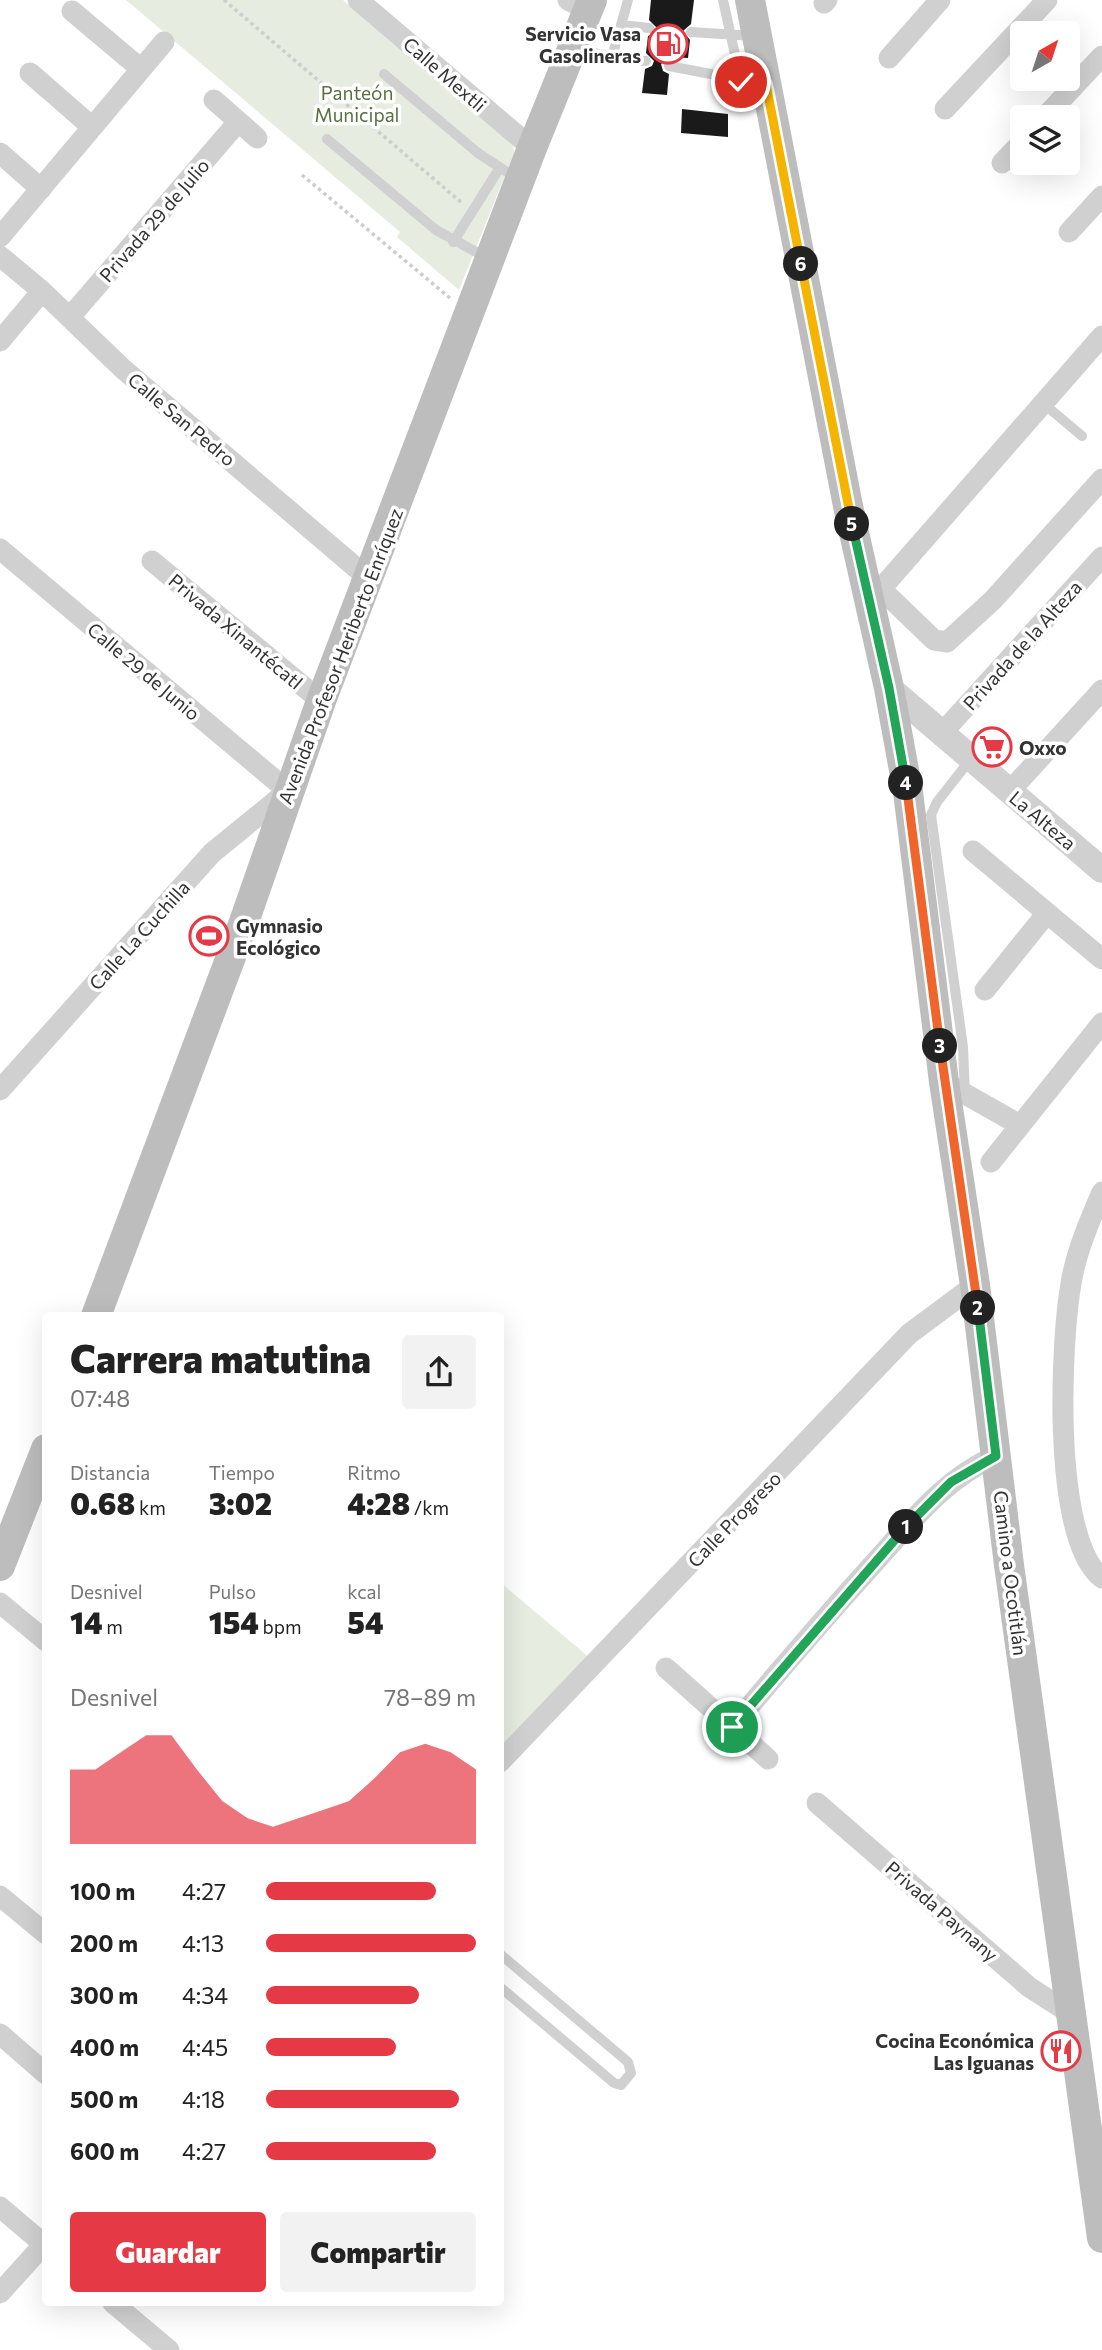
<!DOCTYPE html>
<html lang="es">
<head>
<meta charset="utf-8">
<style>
  body { margin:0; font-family:Commissioner,sans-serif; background:#f2f2f2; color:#222; height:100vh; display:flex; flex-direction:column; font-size:26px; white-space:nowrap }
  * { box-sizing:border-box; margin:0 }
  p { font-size:23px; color:#767676 }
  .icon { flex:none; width:38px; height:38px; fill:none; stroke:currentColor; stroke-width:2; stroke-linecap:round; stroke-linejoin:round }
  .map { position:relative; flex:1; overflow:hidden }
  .panel { position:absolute; left:42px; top:1312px; width:462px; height:994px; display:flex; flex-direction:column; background:#fff; border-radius:7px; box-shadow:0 7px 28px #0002 }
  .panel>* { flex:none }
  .needle { width:46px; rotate:39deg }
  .buttons { position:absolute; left:1010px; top:21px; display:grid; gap:14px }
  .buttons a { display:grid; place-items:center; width:70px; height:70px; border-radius:7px; background:#fff; box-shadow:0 7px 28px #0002; font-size:35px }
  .pin { position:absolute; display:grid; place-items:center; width:60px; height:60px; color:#fff; margin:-30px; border:4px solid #fff; border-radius:50%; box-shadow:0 2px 7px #0007 }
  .km { position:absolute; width:35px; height:35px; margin:-18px; border-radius:50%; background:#222; color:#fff; font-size:19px; line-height:35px; text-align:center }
  .round { display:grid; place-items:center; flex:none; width:74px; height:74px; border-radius:7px; background:#f2f2f2 }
  .summary { display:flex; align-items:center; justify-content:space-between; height:119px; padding:0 28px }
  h1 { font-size:38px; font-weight:800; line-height:52px }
  .figures { display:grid; grid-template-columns:repeat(3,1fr); gap:10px; height:119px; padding:7px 28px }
  .figures div { display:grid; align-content:center }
  .figures b { font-size:30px; font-weight:800 }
  .figures small { font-size:19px; font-weight:400 }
  .figures p { font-size:19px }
  .chart { height:196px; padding:14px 28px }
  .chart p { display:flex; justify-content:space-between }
  .chart svg { width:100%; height:126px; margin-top:7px; fill:#e63946; opacity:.7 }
  .action { display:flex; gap:14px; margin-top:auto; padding:14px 28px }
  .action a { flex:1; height:80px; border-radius:7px; background:#e63946; color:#fff; font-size:28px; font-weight:800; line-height:80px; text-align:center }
  .action a+a { background:#f2f2f2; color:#222 }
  ul { padding:0 28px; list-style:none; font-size:23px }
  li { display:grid; grid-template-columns:112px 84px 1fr; align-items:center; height:52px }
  li i { height:18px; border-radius:9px; background:#e63946 }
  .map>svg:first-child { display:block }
  .green { fill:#e6ecdf }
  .building { fill:#1a1a1a }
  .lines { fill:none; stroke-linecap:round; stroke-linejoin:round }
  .path { stroke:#cdcdcd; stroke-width:3.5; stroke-dasharray:3.5 3.5; stroke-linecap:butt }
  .service { stroke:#d0d0d0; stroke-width:10 }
  .minor { stroke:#d0d0d0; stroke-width:21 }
  .tertiary { stroke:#d0d0d0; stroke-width:26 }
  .secondary { stroke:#bdbdbd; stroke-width:30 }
  .split-1-casing { stroke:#fff; stroke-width:14 }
  .split-2-casing { stroke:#fff; stroke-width:14 }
  .split-3-casing { stroke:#fff; stroke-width:14 }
  .split-4-casing { stroke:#fff; stroke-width:14 }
  .split-5-casing { stroke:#fff; stroke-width:14 }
  .split-6-casing { stroke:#fff; stroke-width:14 }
  .split-7-casing { stroke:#fff; stroke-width:14 }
  .split-1 { stroke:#22a559; stroke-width:9 }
  .split-2 { stroke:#22a559; stroke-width:9 }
  .split-3 { stroke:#f0652b; stroke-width:9 }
  .split-4 { stroke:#f0652b; stroke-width:9 }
  .split-5 { stroke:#22a559; stroke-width:9 }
  .split-6 { stroke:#f5b400; stroke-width:9 }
  .split-7 { stroke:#f5b400; stroke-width:9 }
  .labels { text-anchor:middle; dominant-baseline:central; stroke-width:7; stroke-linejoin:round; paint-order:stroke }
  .poi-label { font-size:19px; font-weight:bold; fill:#333; stroke:#fff; text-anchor:end }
  .street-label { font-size:19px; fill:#333; stroke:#fff }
  .park-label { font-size:19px; fill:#56703f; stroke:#fff }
</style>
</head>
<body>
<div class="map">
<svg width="1102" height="2350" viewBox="0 0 1102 2350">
  <rect width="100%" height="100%" fill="#fff"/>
  <path class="green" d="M126,0H343L513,145L514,153L459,290L397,237L400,232Z
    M501,1583L590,1658L501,1748Z"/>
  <path class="building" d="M651,0H694L691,24L683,31L690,40L688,58L670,57L661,64L663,71L669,74L667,95L642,93L645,69L652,66L654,61L646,53L648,36L655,33L657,28L649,20Z
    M682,109L728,114V137L681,133Z"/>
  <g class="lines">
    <path class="path" d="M224,0L462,203
      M302,175L450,298"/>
    <path class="service" d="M723,0L741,82
      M622,25L649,28
      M691,32L753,36
      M574,48L612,57L628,0
      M612,57L646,61
      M669,66L763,84
      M384,74L478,153L519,180
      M327,139L436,230L487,258
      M453,242L499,169
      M1044,404L1082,436
      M965,1095L963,1047L931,815L937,802L970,760
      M500,1954L628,2062L631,2073L621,2085L614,2083L500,1987"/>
    <path class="minor" d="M358,0L532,148
      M568,0L588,10
      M824,3L827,0
      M72,11L141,69
      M889,58L940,0
      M30,73L92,127
      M214,100L257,138
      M945,109L1047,0
      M1045,117L1102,56
      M0,153L41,189
      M1002,163L1022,142
      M1069,232L1102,196
      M0,237L164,42
      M0,256L42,291L122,368L368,578
      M70,317L238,122
      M0,341L42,291
      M0,549L288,791L212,853L0,1090
      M152,561L321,701
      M880,588L934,640L947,642L993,600L1102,479
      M867,595L886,583L1102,336
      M942,733L1102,557
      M1009,792L1102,690
      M973,851L1102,959
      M985,990L1047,913
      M944,1082L1020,1125
      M991,1162L1102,1023
      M1102,1192C1091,1218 1079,1245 1073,1273C1060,1333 1051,1539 1102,1578
      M0,1603L46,1641
      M666,1668L768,1759
      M732,1727C779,1671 827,1615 876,1561C912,1521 945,1478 996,1456
      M500,1762L909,1334L975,1285
      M817,1803L1029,1987L1071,2014
      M0,1896L46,1934
      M0,2034L46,2074
      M0,2207L46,2246
      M0,2293L46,2242
      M113,2303L169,2350"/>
    <path class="tertiary" d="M889,688L1102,870"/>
    <path class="secondary" d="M750,0L848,506L889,688L908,792L944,1082L975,1285L1009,1565L1102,2238
      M96,1316L244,922L321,701L532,148L592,0
      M0,1566L46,1449"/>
  </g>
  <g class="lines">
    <g class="split-1-casing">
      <path id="split-1" d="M732,1727L906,1527"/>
    </g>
    <g class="split-2-casing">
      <path id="split-2" d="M906,1527L951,1482L996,1456L978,1308"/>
    </g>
    <g class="split-3-casing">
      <path id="split-3" d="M940,1046L978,1308"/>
    </g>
    <g class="split-4-casing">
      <path id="split-4" d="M906,783L940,1046"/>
    </g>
    <g class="split-5-casing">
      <path id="split-5" d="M852,524L889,688L906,783"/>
    </g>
    <g class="split-6-casing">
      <path id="split-6" d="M801,264L852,524"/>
    </g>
    <g class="split-7-casing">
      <path id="split-7" d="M741,82L766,84L801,264"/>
    </g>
    <use href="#split-1" class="split-1"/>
    <use href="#split-2" class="split-2"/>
    <use href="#split-3" class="split-3"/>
    <use href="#split-4" class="split-4"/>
    <use href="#split-5" class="split-5"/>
    <use href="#split-6" class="split-6"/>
    <use href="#split-7" class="split-7"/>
  </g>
  <defs>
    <g id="fuel-ring" transform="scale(2.0125)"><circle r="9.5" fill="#fff" stroke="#e63946" stroke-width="1.5"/><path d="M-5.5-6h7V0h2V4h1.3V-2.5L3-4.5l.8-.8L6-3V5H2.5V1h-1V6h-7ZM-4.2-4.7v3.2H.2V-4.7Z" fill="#e63946"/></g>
    <g id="supermarket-ring" transform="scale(2.0125)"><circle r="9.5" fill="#fff" stroke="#e63946" stroke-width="1.5"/><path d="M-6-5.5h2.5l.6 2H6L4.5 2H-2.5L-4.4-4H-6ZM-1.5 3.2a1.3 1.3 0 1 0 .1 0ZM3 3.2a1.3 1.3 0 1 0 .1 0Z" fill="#e63946"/></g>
    <g id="stadium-ring" transform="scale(2.0125)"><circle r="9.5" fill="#fff" stroke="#e63946" stroke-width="1.5"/><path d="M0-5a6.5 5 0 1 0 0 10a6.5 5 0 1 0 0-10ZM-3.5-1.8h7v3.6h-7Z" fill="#e63946"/></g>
    <g id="restaurant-ring" transform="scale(2.0125)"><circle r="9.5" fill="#fff" stroke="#e63946" stroke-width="1.5"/><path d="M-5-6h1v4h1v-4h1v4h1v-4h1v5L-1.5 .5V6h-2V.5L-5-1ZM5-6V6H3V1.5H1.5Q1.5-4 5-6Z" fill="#e63946"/></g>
  </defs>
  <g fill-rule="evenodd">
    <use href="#fuel-ring" x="668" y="44"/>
    <use href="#supermarket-ring" x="992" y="747"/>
    <use href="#stadium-ring" x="209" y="936"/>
    <use href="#restaurant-ring" x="1061" y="2051"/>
  </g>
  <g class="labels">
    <g class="poi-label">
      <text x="641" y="33">Servicio Vasa<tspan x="641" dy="22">Gasolineras</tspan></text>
      <text x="1019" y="747" text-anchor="start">Oxxo</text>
      <text x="236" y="925" text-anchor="start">Gymnasio<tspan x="236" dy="22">Ecológico</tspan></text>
      <text x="1034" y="2040">Cocina Económica<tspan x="1034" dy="22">Las Iguanas</tspan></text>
    </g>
    <g class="street-label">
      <text transform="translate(445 74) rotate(41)">Calle Mextli</text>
      <text transform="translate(154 220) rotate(-49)">Privada 29 de Julio</text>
      <text transform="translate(182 419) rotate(40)">Calle San Pedro</text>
      <text transform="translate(236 631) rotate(40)">Privada Xinantécatl</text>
      <text transform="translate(1022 645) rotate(-48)">Privada de la Alteza</text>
      <text transform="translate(340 656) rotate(-69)">Avenida Profesor Heriberto Enríquez</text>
      <text transform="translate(144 671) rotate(40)">Calle 29 de Junio</text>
      <text transform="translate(1043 820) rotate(40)">La Alteza</text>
      <text transform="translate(139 935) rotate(-48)">Calle La Cuchilla</text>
      <text transform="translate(734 1519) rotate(-46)">Calle Progreso</text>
      <text transform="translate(1011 1573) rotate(83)">Camino a Ocotitlán</text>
      <text transform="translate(942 1911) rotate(41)">Privada Paynany</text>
    </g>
    <g class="park-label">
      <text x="357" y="92">Panteón<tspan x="357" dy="22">Municipal</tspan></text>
    </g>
  </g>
</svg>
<div class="buttons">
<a><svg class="needle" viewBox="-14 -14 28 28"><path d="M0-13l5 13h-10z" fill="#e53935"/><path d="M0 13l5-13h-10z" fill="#767676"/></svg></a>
<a><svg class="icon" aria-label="layers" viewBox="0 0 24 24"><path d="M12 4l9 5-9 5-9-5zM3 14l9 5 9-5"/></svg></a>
</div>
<div class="pin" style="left:732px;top:1727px;background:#1e9e55"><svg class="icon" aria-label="arrive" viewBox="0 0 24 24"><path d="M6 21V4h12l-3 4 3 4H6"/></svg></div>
<div class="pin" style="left:741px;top:82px;background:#d93025"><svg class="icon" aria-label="check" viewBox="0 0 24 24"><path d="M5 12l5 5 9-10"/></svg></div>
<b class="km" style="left:906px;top:1527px">1</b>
<b class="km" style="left:978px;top:1308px">2</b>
<b class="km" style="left:940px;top:1046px">3</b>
<b class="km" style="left:906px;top:783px">4</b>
<b class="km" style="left:852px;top:524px">5</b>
<b class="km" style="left:801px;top:264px">6</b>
<section class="panel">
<div class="summary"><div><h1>Carrera matutina</h1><p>07:48</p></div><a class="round"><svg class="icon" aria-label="share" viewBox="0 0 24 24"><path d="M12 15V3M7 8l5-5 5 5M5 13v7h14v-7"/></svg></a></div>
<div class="figures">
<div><p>Distancia</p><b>0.68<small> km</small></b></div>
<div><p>Tiempo</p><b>3:02</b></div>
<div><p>Ritmo</p><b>4:28<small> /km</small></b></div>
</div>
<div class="figures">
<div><p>Desnivel</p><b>14<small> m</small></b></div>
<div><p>Pulso</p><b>154<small> bpm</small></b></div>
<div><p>kcal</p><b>54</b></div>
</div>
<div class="chart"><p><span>Desnivel</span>78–89 m</p>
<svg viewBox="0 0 160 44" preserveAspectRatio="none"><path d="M0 44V18L10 18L20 12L30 6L40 6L50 18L60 29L70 35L80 38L90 35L100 32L110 29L120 21L130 12L140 9L150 12L160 18V44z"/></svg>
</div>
<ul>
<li><b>100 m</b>4:27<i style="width:81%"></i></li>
<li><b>200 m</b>4:13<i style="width:100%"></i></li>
<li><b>300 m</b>4:34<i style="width:73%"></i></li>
<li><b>400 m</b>4:45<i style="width:62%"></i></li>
<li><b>500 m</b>4:18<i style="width:92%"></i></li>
<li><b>600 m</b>4:27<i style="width:81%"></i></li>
</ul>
<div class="action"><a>Guardar</a><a>Compartir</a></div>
</section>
</div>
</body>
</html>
